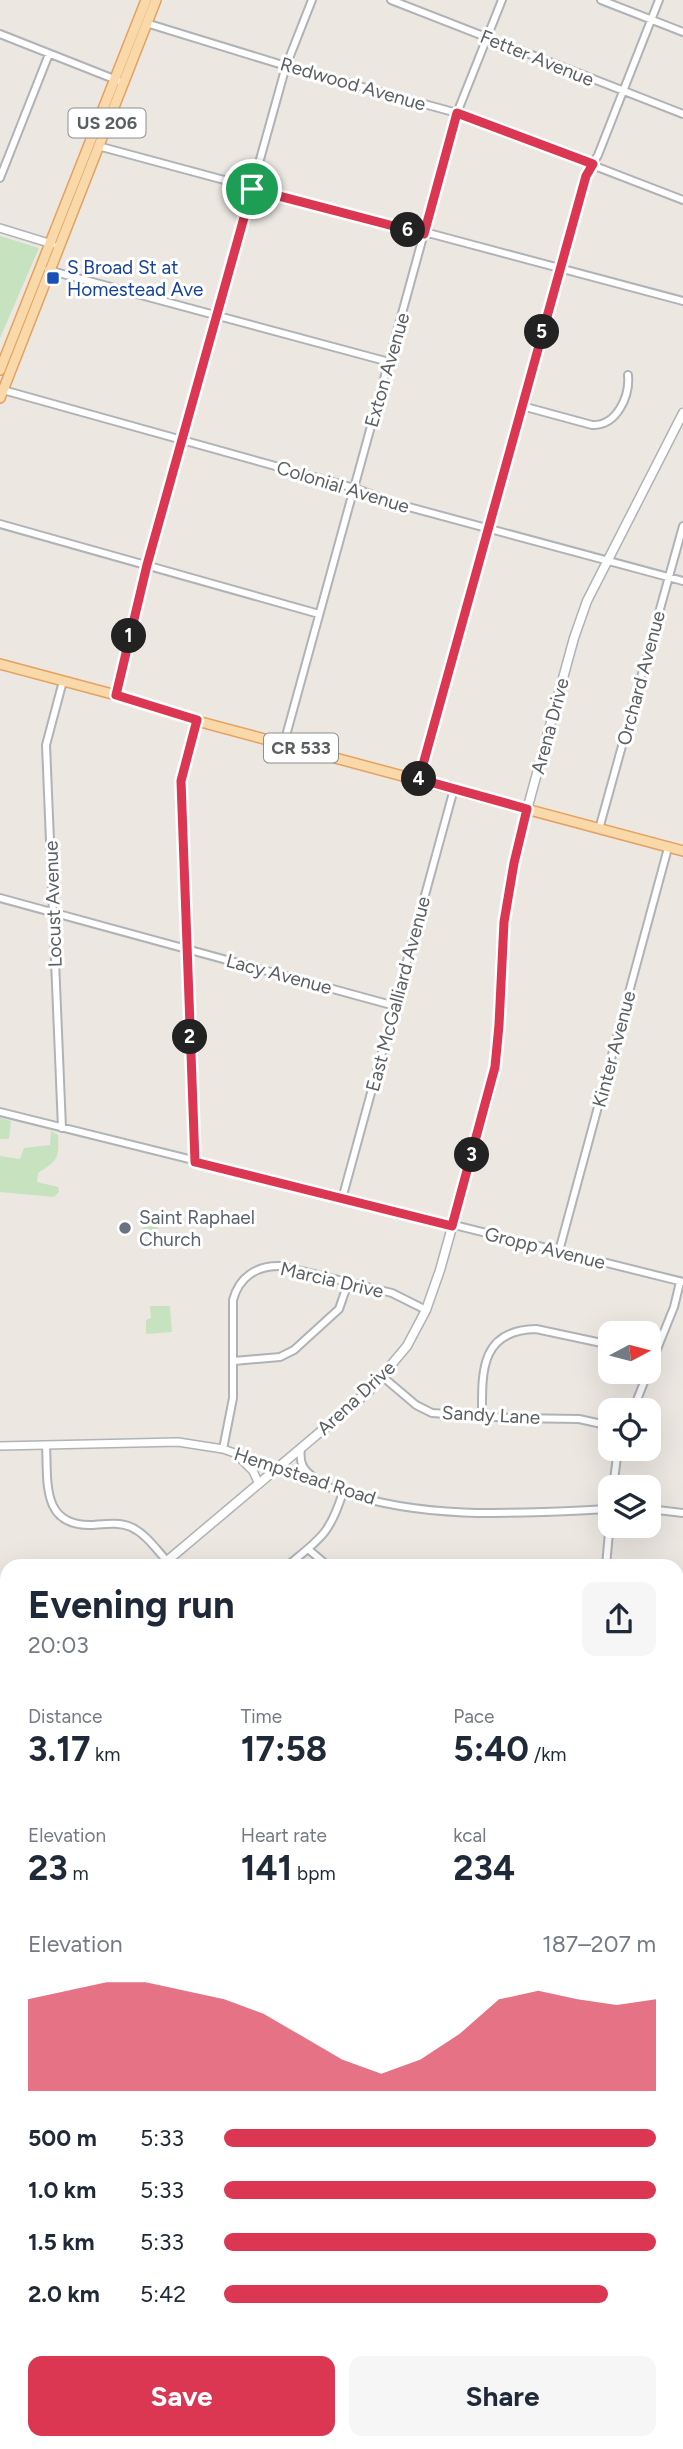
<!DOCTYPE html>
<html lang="en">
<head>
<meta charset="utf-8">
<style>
  body { margin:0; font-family:Figtree,sans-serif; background:#f6f6f7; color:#1f2937; height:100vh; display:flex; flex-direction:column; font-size:26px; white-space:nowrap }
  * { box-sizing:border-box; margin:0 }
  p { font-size:23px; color:#747a83 }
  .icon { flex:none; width:38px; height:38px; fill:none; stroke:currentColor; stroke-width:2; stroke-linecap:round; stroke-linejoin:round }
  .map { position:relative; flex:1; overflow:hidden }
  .details { position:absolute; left:0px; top:1559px; width:684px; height:891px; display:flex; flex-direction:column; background:#fff; border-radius:21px 21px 0 0; box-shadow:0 7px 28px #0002 }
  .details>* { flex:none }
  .needle { width:46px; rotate:83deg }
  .tools { position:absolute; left:598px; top:1321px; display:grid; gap:14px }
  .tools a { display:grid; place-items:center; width:63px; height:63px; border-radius:14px; background:#fff; box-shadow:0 7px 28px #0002; font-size:35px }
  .pin { position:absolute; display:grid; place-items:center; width:60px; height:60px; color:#fff; margin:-30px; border:4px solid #fff; border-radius:50%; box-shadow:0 2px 7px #0007 }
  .km { position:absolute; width:35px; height:35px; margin:-18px; border-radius:50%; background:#222; color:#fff; font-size:19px; line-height:35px; text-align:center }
  .round { display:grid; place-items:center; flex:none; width:74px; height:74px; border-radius:14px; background:#f6f6f7 }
  .headline { display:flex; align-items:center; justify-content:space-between; height:119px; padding:0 28px }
  h1 { font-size:38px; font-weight:700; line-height:52px }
  .figures { display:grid; grid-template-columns:repeat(3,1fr); gap:10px; height:119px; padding:7px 28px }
  .figures div { display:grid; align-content:center }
  .figures b { font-size:35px; font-weight:700 }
  .figures small { font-size:19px; font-weight:400 }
  .figures p { font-size:19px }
  .chart { height:196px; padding:14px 28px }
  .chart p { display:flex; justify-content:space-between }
  .chart svg { width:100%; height:126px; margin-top:7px; fill:#db3752; opacity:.7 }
  .primary-button { display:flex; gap:14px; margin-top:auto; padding:14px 28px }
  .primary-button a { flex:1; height:80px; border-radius:14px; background:#db3752; color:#fff; font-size:28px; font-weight:700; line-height:80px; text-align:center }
  .primary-button a+a { background:#f6f6f7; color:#1f2937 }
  ul { padding:0 28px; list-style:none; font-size:23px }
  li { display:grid; grid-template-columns:112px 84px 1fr; align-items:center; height:52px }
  li i { height:18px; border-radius:9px; background:#db3752 }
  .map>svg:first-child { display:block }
  .green { fill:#c7e2bf }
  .water { fill:#a5e8f8 }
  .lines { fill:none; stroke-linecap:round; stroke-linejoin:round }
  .minor-casing { stroke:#afb3b6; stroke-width:10 }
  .tertiary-casing { stroke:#afb3b6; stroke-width:10 }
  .secondary-casing { stroke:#aeb3b6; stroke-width:11 }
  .primary-casing { stroke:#e6a060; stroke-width:12 }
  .motorway-casing { stroke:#dc6c11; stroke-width:14 }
  .minor { stroke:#fff; stroke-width:6 }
  .tertiary { stroke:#fff; stroke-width:7 }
  .secondary { stroke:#fff; stroke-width:8 }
  .primary { stroke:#f9d9a9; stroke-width:9 }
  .motorway { stroke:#f5c28f; stroke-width:10 }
  .route-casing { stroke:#fff; stroke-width:14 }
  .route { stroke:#db3752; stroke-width:9 }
  .transit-dot { fill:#1a4fb4; stroke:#fff; stroke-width:2.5 }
  .worship-dot { fill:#6b7280; stroke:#fff; stroke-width:2.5 }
  .labels { text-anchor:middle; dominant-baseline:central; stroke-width:6; stroke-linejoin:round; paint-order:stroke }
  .shield { fill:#fff; stroke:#8c8f90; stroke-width:2 }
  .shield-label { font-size:18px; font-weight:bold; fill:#5a5f61 }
  .street-label { font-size:19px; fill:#5a5f61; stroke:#fff }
  .transit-label { font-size:19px; fill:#164399; stroke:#fff; text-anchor:start }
  .worship-label { font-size:19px; fill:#5b616d; stroke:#fff; text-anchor:start }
</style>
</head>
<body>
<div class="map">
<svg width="683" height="2449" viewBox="0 0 683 2449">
  <rect width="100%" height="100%" fill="#ece7e1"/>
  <path class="green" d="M0,236L39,248L0,338Z
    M0,1118L11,1121L9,1139H0Z
    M51,1131L58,1135C59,1159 58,1160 38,1173L37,1182L58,1187L59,1192L54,1197L0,1192V1156L20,1159L24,1148L50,1145Z
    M141,1217H157L158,1230H143Z
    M150,1306H170L172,1332L146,1334V1320L151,1318Z
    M0,1739L7,1745V1807H0Z
    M0,2056L7,2067V2176L0,2173V2132L6,2115L0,2099Z
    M683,2113V2170H677V2114Z
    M632,2443H668L669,2449H635L630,2444Z"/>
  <path class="water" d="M7,1898V2067L0,2056V1899Z
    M677,2407L683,2415V2449H669L668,2443H677Z"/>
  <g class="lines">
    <g class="minor-casing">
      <path id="minor" d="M391,0L683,114
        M601,0L683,32
        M146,23L286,66L457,113L683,200
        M0,34L119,81
        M98,146L424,234H432L683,301
        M0,178L49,54
        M48,270L389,362
        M3,390L354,488L394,503L683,581
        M522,406L592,425C617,426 630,396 628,375
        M0,524L319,614
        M116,695L147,565L286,66L312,0
        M284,743L457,113L502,0
        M419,779L586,176L598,155L659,0
        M599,829L683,526
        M0,898L395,1006
        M0,1112L683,1282
        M62,1128L46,745L63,681
        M195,1162L181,781L197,721
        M342,1199L454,789
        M559,1251L668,848
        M234,1361L280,1357L294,1350L339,1309L348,1283
        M649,1369L674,1307L680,1282
        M383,1377L416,1405L432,1413L511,1418L579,1419L611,1426
        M633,1410L648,1372
        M482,1416C482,1374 479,1330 536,1329L611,1345
        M46,1445C48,1483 41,1527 93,1525C106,1524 119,1522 131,1527C146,1534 156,1549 167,1561
        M301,1448C299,1464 303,1470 316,1479
        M223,1449L233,1398V1300C239,1277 257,1265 281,1266L392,1293L426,1310
        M277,1468C299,1477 321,1485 343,1492C429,1521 522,1513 611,1509
        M613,1488L618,1449
        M649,1509L683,1513
        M308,1549L328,1566
        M287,1566C320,1539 330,1534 343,1492
        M606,1566L611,1510
        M677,1696L683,1694
        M677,1825L683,1823
        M0,1870L7,1871
        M677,1962L683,2004
        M677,2234L683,2241
        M0,2236L7,2240
        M0,2323L7,2328
        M0,2419L7,2428
        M18,2443L22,2449
        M100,2443L103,2449
        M188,2443L191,2449
        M228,2443L231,2449
        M441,2443L451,2449
        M558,2443L563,2449
        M196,2449L207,2443"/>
    </g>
    <g class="tertiary-casing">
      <path id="tertiary" d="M0,228L52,244
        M0,1446L178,1442L223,1449L277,1468
        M237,1455L253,1471L259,1484"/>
    </g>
    <g class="secondary-casing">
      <path id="secondary" d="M161,1566L370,1390L407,1346L426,1310L440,1270L490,1091L498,1043L501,954L508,893L525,817L574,638L587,601L683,413"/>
    </g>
    <g class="primary-casing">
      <path id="primary" d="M0,370L146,0
        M0,398L156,0
        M0,664L116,695L197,721L683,851
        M0,1712L7,1704"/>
    </g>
    <g class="motorway-casing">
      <path id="motorway" d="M0,1668L7,1676
        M0,1689L7,1696
        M0,1716L7,1723
        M0,1732L7,1736
        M677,2347L683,2354
        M677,2382L683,2390"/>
    </g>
    <use href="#minor" class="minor"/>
    <use href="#tertiary" class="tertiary"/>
    <use href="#secondary" class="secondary"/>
    <use href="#primary" class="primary"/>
    <use href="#motorway" class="motorway"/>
  </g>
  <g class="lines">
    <g class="route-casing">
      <path id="route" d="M457,113L593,164L586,176L419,779L527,809L514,863L504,922L499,1025L495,1067L452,1226L195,1162L181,781L197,720L116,695L147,565L252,189L424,234Z"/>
    </g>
    <use href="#route" class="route"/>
  </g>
  <rect class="transit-dot" x="46" y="271" width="14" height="14" rx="3.5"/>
  <circle class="worship-dot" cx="125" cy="1228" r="7"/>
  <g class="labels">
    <g class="shield">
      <rect x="68.5" y="108.5" width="77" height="29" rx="5"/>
      <rect x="264" y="733.5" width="74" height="29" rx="5"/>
    </g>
    <g class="shield-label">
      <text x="107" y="123">US 206</text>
      <text x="301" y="748">CR 533</text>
    </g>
    <g class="street-label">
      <text transform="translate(537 58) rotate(22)">Fetter Avenue</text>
      <text transform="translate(353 84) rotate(16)">Redwood Avenue</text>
      <text transform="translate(387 370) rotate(-74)">Exton Avenue</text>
      <text transform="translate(343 487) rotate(17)">Colonial Avenue</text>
      <text transform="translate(641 678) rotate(-75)">Orchard Avenue</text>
      <text transform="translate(550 726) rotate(-75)">Arena Drive</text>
      <text transform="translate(53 904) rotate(-92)">Locust Avenue</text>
      <text transform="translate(279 974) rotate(15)">Lacy Avenue</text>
      <text transform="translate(398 994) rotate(-75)">East McGalliard Avenue</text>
      <text transform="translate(614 1049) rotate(-75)">Kinter Avenue</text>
      <text transform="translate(545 1248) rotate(14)">Gropp Avenue</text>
      <text transform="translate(332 1280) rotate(13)">Marcia Drive</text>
      <text transform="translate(356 1398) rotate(-43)">Arena Drive</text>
      <text transform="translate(491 1415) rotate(3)">Sandy Lane</text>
      <text transform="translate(305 1476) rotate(18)">Hempstead Road</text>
    </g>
    <g class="transit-label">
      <text x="67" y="267">S Broad St at<tspan x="67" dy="22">Homestead Ave</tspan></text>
    </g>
    <g class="worship-label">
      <text x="139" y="1217">Saint Raphael<tspan x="139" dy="22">Church</tspan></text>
    </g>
  </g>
</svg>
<div class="tools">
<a><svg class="needle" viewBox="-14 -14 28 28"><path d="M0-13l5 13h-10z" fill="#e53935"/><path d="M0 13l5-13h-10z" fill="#747a83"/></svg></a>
<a><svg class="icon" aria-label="locate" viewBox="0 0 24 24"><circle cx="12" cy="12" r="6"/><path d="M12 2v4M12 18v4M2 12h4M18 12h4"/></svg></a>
<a><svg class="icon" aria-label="layers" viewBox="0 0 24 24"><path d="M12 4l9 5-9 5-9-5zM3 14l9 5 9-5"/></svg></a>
</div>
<div class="pin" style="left:252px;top:189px;background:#1e9e55"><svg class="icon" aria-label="arrive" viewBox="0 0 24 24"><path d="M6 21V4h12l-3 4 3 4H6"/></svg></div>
<b class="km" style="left:129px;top:636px">1</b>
<b class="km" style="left:190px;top:1037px">2</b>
<b class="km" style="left:472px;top:1155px">3</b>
<b class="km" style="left:419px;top:779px">4</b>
<b class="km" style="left:542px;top:332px">5</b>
<b class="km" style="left:408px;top:230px">6</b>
<section class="details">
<div class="headline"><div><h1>Evening run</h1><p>20:03</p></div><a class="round"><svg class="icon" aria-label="share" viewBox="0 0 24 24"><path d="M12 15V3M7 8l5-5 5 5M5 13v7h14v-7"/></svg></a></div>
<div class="figures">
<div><p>Distance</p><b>3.17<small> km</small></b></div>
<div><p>Time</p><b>17:58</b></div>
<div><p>Pace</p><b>5:40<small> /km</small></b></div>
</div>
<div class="figures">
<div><p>Elevation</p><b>23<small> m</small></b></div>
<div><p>Heart rate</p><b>141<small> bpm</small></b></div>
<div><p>kcal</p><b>234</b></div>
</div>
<div class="chart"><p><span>Elevation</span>187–207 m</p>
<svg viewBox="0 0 160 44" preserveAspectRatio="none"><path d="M0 44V12L10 9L20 6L30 6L40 9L50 12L60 17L70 25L80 33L90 38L100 33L110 24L120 12L130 9L140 12L150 14L160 12V44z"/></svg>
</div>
<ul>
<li><b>500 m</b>5:33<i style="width:100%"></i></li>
<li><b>1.0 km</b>5:33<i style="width:100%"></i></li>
<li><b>1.5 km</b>5:33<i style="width:100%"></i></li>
<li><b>2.0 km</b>5:42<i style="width:89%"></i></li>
</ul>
<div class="primary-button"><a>Save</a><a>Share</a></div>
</section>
</div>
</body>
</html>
